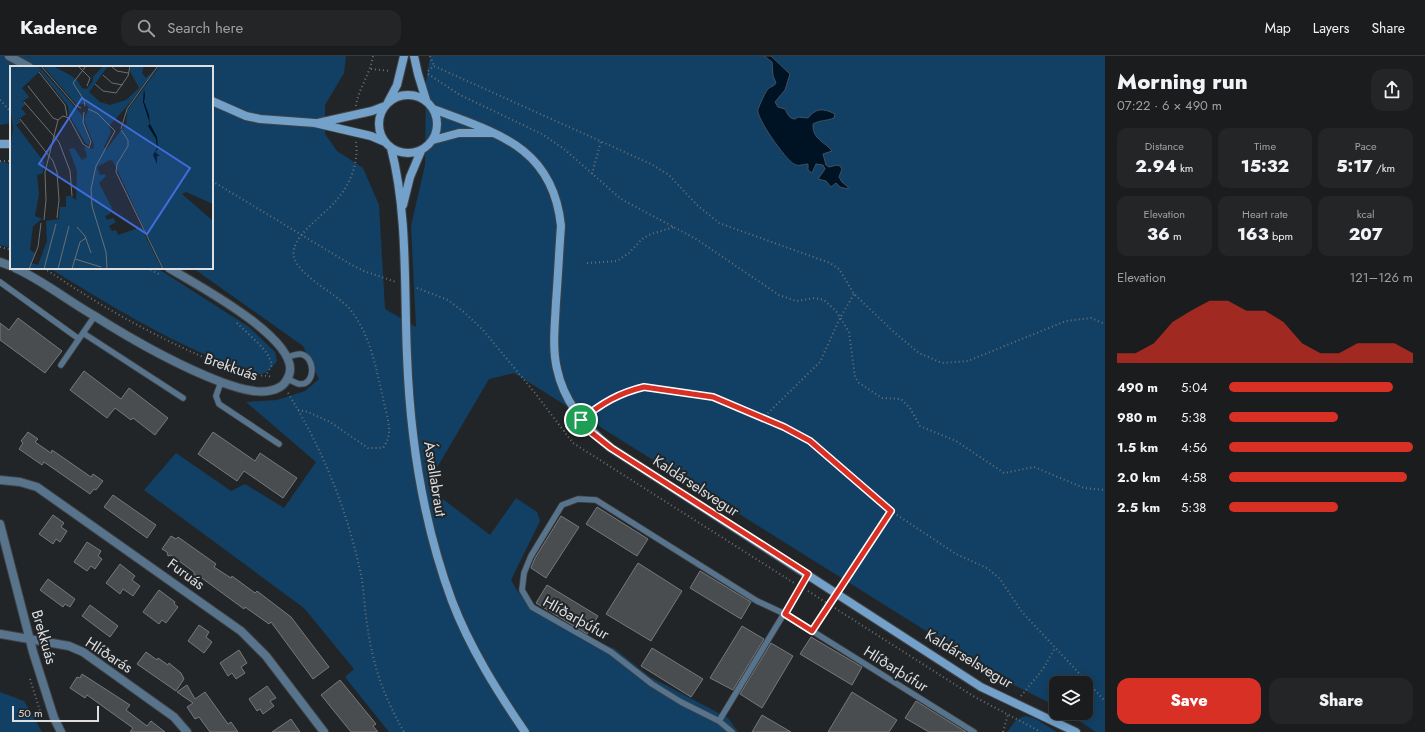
<!DOCTYPE html>
<html lang="en">
<head>
<meta charset="utf-8">
<style>
  body { margin:0; font-family:Jost,sans-serif; background:#232526; color:#f1f3f6; height:100vh; display:flex; flex-direction:column; font-size:15px; white-space:nowrap }
  * { box-sizing:border-box; margin:0 }
  p { font-size:13px; color:#9fa1a4 }
  .icon { flex:none; width:22px; height:22px; fill:none; stroke:currentColor; stroke-width:2; stroke-linecap:round; stroke-linejoin:round }
  .map { position:relative; flex:1; overflow:hidden }
  .side { display:flex; flex-direction:column; background:#1a1c1d; width:320px }
  .side>* { flex:none }
  .buttons { position:absolute; left:1049px; top:620px; display:grid; gap:8px }
  .buttons a { display:grid; place-items:center; width:44px; height:44px; border-radius:8px; background:#1a1c1d; box-shadow:0 2px 10px #0003,0 0 0 1px #383a3b; font-size:20px }
  .scale { position:absolute; left:12px; bottom:10px; width:87px; box-sizing:border-box; padding-left:4px; border:2px solid #dddfe1; border-top:0; font-size:11px; line-height:14px; white-space:nowrap; color:#dddfe1; -webkit-text-stroke:3px #222527; paint-order:stroke }
  .pin { position:absolute; display:grid; place-items:center; width:34px; height:34px; color:#fff; margin:-17px; border:2px solid #fff; border-radius:50%; box-shadow:0 1px 4px #0007 }
  .round { display:grid; place-items:center; flex:none; width:42px; height:42px; border-radius:12px; background:#232526 }
  .overview { display:flex; align-items:center; justify-content:space-between; height:68px; padding:0 12px }
  h1 { font-size:22px; font-weight:800; line-height:30px }
  .stats { display:grid; grid-template-columns:repeat(3,1fr); gap:6px; height:68px; padding:4px 12px }
  .stats div { display:grid; align-content:center; border-radius:10px; background:#232526; text-align:center }
  .stats b { font-size:17px; font-weight:800 }
  .stats small { font-size:11px; font-weight:400 }
  .stats p { font-size:11px }
  .chart { height:112px; padding:8px 12px }
  .chart p { display:flex; justify-content:space-between }
  .chart svg { width:100%; height:72px; margin-top:4px; fill:#d93025; opacity:.7 }
  .primary-button { display:flex; gap:8px; margin-top:auto; padding:8px 12px }
  .primary-button a { flex:1; height:46px; border-radius:12px; background:#d93025; color:#fff; font-size:16px; font-weight:800; line-height:46px; text-align:center }
  .primary-button a+a { background:#232526; color:#f1f3f6 }
  ul { padding:0 12px; list-style:none; font-size:13px }
  li { display:grid; grid-template-columns:64px 48px 1fr; align-items:center; height:30px }
  li i { height:10px; border-radius:5px; background:#d93025 }
  header { display:flex; align-items:center; gap:24px; box-sizing:border-box; height:56px; padding:0 20px; background:#1a1c1d; border-bottom:1px solid #383a3b }
  header strong { font-size:19px }
  nav { display:flex; gap:22px; margin-inline-start:auto; font-size:14px }
  .search { width:280px; height:36px; background:#232526; display:flex; align-items:center; gap:10px; box-sizing:border-box; padding:0 14px; border-radius:12px; color:#9fa1a4; font-size:15px }
  main { display:flex; flex:1; min-height:0 }
  .map>svg:first-child { display:block }
  .green { fill:#114064 }
  .water { fill:#001325; stroke:#42505d }
  .building { fill:#4a4d50; stroke:#75797c }
  .lines { fill:none; stroke-linecap:round; stroke-linejoin:round }
  .lane-casing { stroke:#404345; stroke-width:7 }
  .street-casing { stroke:#404345; stroke-width:10 }
  .secondary-casing { stroke:#404345; stroke-width:10 }
  .path { stroke:#6d7072; stroke-width:2; stroke-dasharray:1 3; stroke-linecap:butt }
  .lane { stroke:#58748d; stroke-width:5.5 }
  .street { stroke:#58748d; stroke-width:8 }
  .secondary { stroke:#73a1ca; stroke-width:8 }
  .route-casing { stroke:#fff; stroke-width:8 }
  .route { stroke:#d93025; stroke-width:5 }
  .labels { text-anchor:middle; dominant-baseline:central; stroke-width:4; stroke-linejoin:round; paint-order:stroke }
  .street-label { font-size:15px; fill:#dddfe1; stroke:#222527 }
  .inset-road { fill:none; stroke:#6d6f71; stroke-width:1 }
  .view { fill:#436bda; fill-opacity:0.15; stroke:#436bda; stroke-width:2 }
  .inset-edge { fill:none; stroke:#dddfe1; stroke-width:2 }
</style>
</head>
<body>
<header>
<strong>Kadence</strong>
<div class="search"><svg class="icon" aria-label="search" viewBox="0 0 24 24"><circle cx="10" cy="10" r="6"/><path d="M15 15l6 6"/></svg>Search here</div>
<nav><a>Map</a><a>Layers</a><a>Share</a></nav>
</header>
<main>
<div class="map">
<svg width="1105" height="676" viewBox="0 0 1105 676">
  <rect width="100%" height="100%" fill="#222527"/>
  <path class="green" d="M0,0H346L344,17L325,49V78L337,95L363,112L379,149L385,253L416,271L411,170L425,109L426,26L430,0H1105V676H1096L1067,657H1086V627H1056V650L990,617L939,583L514,317L489,323L428,427L431,434L490,479L516,442L537,456L540,465L511,524L518,536L539,553L572,574L615,593L650,621L728,662L738,676H389L345,621L354,613L304,552L144,434L176,397L231,435L245,428L284,452L316,406L246,346L277,344L305,335L319,323L303,290L193,212H212V11H11V67L0,69Z
    M0,105L11,108V192L0,189Z
    M49,212H157L249,271L275,296L277,305C272,311 268,317 260,318C250,319 238,312 229,308C165,284 107,247 49,212Z
    M0,636L24,645L42,676H0Z
    M1025,660L1034,662L1057,676H1007L1016,664Z"/>
  <path class="water" d="M764,0H771L790,18L785,34L775,46L778,51L785,53C787,57 789,63 795,63L798,61L808,62C816,52 823,52 835,58L834,62C827,65 820,64 813,68C812,84 826,86 832,95L823,98L826,109L829,111L837,109L840,110L842,113L839,121L842,126L848,131V133L840,131L836,127L831,131L826,125L818,123L825,113L823,109L816,108L812,117L808,114V108C803,108 799,111 794,108C786,104 755,61 758,53C760,48 764,39 767,34C770,30 774,31 776,27L773,20L772,6Z"/>
  <path class="building" d="M18,262L62,295L45,317L0,284V267L9,274Z
    M84,315L121,343L129,332L168,362L155,379L133,362L131,364L115,352L107,362L70,334Z
    M28,376L38,383L35,386L51,397L52,394L91,421L93,418L103,425L96,434L94,433L90,438L44,406L42,409L19,393L23,387L21,385Z
    M213,376L255,405L260,397L297,422L283,442L244,415L237,425L198,398Z
    M113,439L156,469L147,482L104,451Z
    M597,451L648,483L637,500L586,468Z
    M53,459L64,467L61,471L67,475L60,486L56,483L53,488L39,478Z
    M561,460L579,471L546,522L531,512L535,502Z
    M171,480L176,483L178,481L216,508L214,511L231,522L232,520L255,537L257,535L291,561L329,611L313,623L271,566L269,568L245,551L244,553L199,520L194,519V516L171,499L168,500L167,496L162,493Z
    M87,486L101,495L98,500L102,503L95,513L91,510L87,515L74,506Z
    M638,507L682,535L651,585L606,558Z
    M120,508L135,520L132,524L140,530L133,540L123,533L120,538L106,527Z
    M700,515L751,546L741,563L690,532Z
    M48,523L75,543L70,551L65,548L63,551L40,534Z
    M547,529L598,560L587,578L536,547Z
    M159,534L175,546L174,548L178,551L166,567L162,564L159,568L143,556Z
    M90,549L118,570L110,581L82,560Z
    M199,569L209,576L206,581L212,586L204,597L188,585Z
    M742,570L764,583L733,634L710,622Z
    M811,581L862,611L852,629L800,598Z
    M771,587L793,600L762,652L740,638Z
    M652,592L703,623L691,641L641,610Z
    M239,594L247,607L241,611L245,617L236,623L232,617L228,620L220,607Z
    M146,596L157,604L158,602L168,609L169,607L181,617L184,623L176,635L137,608Z
    M82,618L130,649L126,654L147,670L151,665L165,676H130L133,672L87,639L85,642L70,632L77,621L80,622Z
    M340,624L376,668L373,670L378,676H351L321,639Z
    M187,629L195,643L205,636L228,668L231,666L238,676H210L199,661L195,663L187,651L193,647L177,636Z
    M267,630L276,642L270,645L274,650L263,658L260,653L257,655L249,643Z
    M852,636L897,664L889,676H828Z
    M916,645L966,676H929L905,662Z
    M762,659L791,676H752Z
    M291,663L300,676H272Z"/>
  <g class="lines">
    <g class="lane-casing">
      <path id="lane" d="M0,226L79,283
        M83,277L183,342
        M61,309L94,261
        M287,323C291,324 295,327 299,328C316,330 316,300 300,298C297,298 291,300 288,301
        M221,326L216,340L219,348L279,388
        M719,665L808,518
        M732,676L719,665L681,646L652,628L611,596L532,551L522,534L524,517L531,500L562,449L578,443L596,444L757,545L785,558L974,676"/>
    </g>
    <g class="street-casing">
      <path id="street" d="M9,0L29,11
        M0,206L11,210
        M15,212C42,224 67,244 93,259C131,283 179,310 221,326C238,332 263,341 280,331C284,329 287,324 289,319C302,284 195,228 169,212
        M0,424L20,426L37,431L241,575L266,600L324,676
        M0,468L33,596L54,662L61,676
        M0,578L69,590L83,596L174,661L187,676"/>
    </g>
    <g class="secondary-casing">
      <path id="secondary" d="M414,0L418,18L426,44
        M379 68a29 29 0 1 1 58 0a29 29 0 1 1-58 0Z
        M212,45L246,60L260,63L315,67L371,80L385,86
        M388,46L397,29L404,0
        M433,53C497,77 553,91 561,170C559,196 558,221 556,246C555,268 552,292 557,313C564,346 586,372 611,392L981,631L1076,676
        M318,67L372,55L385,50
        M433,84L459,77H492
        M0,88H11
        M391,92C408,157 404,233 407,299C410,383 423,467 452,545C470,592 497,635 525,676
        M403,149L410,121L421,95"/>
    </g>
    <path class="path" d="M430,0L434,10
      M371,13L390,15
      M428,15L434,10L651,108L669,119L697,149L719,167L830,207L839,213L854,238L895,277L919,297L942,307L968,305L1066,265L1091,262L1105,268
      M428,18L460,39L542,78L564,93L621,143L696,183L779,239L796,245L815,242L824,244L836,255L849,276L855,321L859,327L882,342L901,343L910,352L920,370L956,385L1004,417L1034,411L1084,432L1105,434
      M0,44L11,56
      M356,50C358,33 370,19 373,0
      M0,105H11
      M592,118L601,85
      M212,125L350,208L364,215L396,226
      M0,191L11,194
      M587,207L617,205L629,197L642,183L651,178L674,171
      M44,212C107,255 173,291 245,318C254,321 263,318 272,321
      M147,212L161,219
      M417,232L448,244L465,257L483,274L535,337L573,387L794,527
      M237,267C249,280 268,292 272,309L266,319
      M288,337C322,392 346,451 360,514C364,531 364,550 367,568C373,610 383,639 404,676
      M298,354L308,356L330,366L368,392H383C386,387 388,384 389,378C390,367 385,353 383,342C376,312 370,277 349,252C335,237 299,220 294,201C289,182 323,160 334,147C349,131 359,108 356,86
      M589,357L622,336L644,331L713,341L784,371L810,385L891,455L956,498L987,512L1000,523L1022,556L1105,645
      M762,363L820,306L840,262L854,238
      M564,375L574,368
      M842,530L891,455
      M808,535L973,640L1041,676
      M816,569L829,549
      M30,623L41,658
      M1021,640L1043,613L1055,592
      M1003,676L1008,658"/>
    <use href="#lane" class="lane"/>
    <use href="#street" class="street"/>
    <use href="#secondary" class="secondary"/>
  </g>
  <g class="lines">
    <g class="route-casing">
      <path id="route" d="M644,331L713,341L784,371L810,385L891,455L812,575L785,558L808,518L611,392L592,377L581,364C602,347 619,337 644,331Z"/>
    </g>
    <use href="#route" class="route"/>
  </g>
  <g class="labels">
    <g class="street-label">
      <text transform="translate(231 311) rotate(19)">Brekkuás</text>
      <text transform="translate(435 423) rotate(81)">Ásvallabraut</text>
      <text transform="translate(696 430) rotate(33)">Kaldárselsvegur</text>
      <text transform="translate(186 518) rotate(36)">Furuás</text>
      <text transform="translate(576 562) rotate(29)">Hlíðarþúfur</text>
      <text transform="translate(44 581) rotate(74)">Brekkuás</text>
      <text transform="translate(109 599) rotate(33)">Hlíðarás</text>
      <text transform="translate(969 603) rotate(31)">Kaldárselsvegur</text>
      <text transform="translate(896 613) rotate(32)">Hlíðarþúfur</text>
    </g>
  </g>
  <g transform="translate(10 10)">
    <rect width="203" height="203" fill="#222527"/>
    <path d="M0,0H27L32,4L72,49L80,78L78,79L75,76L59,49L58,40L30,5L12,22L19,31L13,35L15,39L11,42L16,48L9,53L11,56L6,59L34,96L33,107L27,109L29,128L25,150L32,153L23,160L20,184L25,187L21,197L28,199L37,175L36,155L49,153L50,141H56V130H61L66,134L67,105L59,83L64,82L72,94L77,91L74,81L83,83L84,79L74,54L79,42L76,38H66L33,0H43L60,9L67,14L72,22L77,23L83,15V11L93,0H98L79,26L90,36L100,39L116,34L129,22L120,5L121,0H134L132,7L136,12L148,0L120,37L99,60L101,66L94,81L96,84L116,58L117,45L150,0H203V138L176,126L172,128L203,155V203H153L103,95L100,94L87,101L90,109L95,108L96,110L89,117L102,142L100,148L95,150L97,154L103,152L106,156L99,160L102,165L106,164L108,169L131,161L152,203H0V86L3,62L0,40Z" fill="#114064"/>
    <path d="M134,23L135,30L134,36L135,38L139,49L140,58L147,71L148,83L145,86L150,90H147V98L143,89L147,82L146,73L138,60L140,58L133,36Z" fill="#001325"/>
    <path class="inset-road" d="M31,0L65,39L71,42M68,0L80,12L77,20M101,0L107,5L118,7M29,6L55,39L57,50M93,9L102,17L113,19M85,18L93,25L106,27L118,10L120,0M18,20L43,52L48,54M14,36L49,76L60,105L62,130M75,40L74,34L63,17L76,0M78,43L87,47L105,65M10,53L43,95L47,106L49,134L47,152M111,63L117,43L148,0M111,64L118,74V80L107,98L106,106L153,203M34,154L36,134L35,106L48,54L53,50L59,52L73,78L79,82L81,76L73,56L74,46M67,161L75,170L81,187M65,193L91,201M19,203L28,181L31,157M34,203L46,158M48,203L59,160M62,203L70,176L76,172M97,203L96,186L82,140L81,123L86,100L105,65"/>
    <path class="view" d="M72,32L180,102L137,168L29,98Z"/>
    <rect width="203" height="203" class="inset-edge"/>
  </g>
</svg>
<div class="buttons">
<a><svg class="icon" aria-label="layers" viewBox="0 0 24 24"><path d="M12 4l9 5-9 5-9-5zM3 14l9 5 9-5"/></svg></a>
</div>
<div class="scale">50 m</div>
<div class="pin" style="left:581px;top:364px;background:#1e9e55"><svg class="icon" aria-label="arrive" viewBox="0 0 24 24"><path d="M6 21V4h12l-3 4 3 4H6"/></svg></div>
</div>
<section class="side">
<div class="overview"><div><h1>Morning run</h1><p>07:22 · 6 × 490 m</p></div><a class="round"><svg class="icon" aria-label="share" viewBox="0 0 24 24"><path d="M12 15V3M7 8l5-5 5 5M5 13v7h14v-7"/></svg></a></div>
<div class="stats">
<div><p>Distance</p><b>2.94<small> km</small></b></div>
<div><p>Time</p><b>15:32</b></div>
<div><p>Pace</p><b>5:17<small> /km</small></b></div>
</div>
<div class="stats">
<div><p>Elevation</p><b>36<small> m</small></b></div>
<div><p>Heart rate</p><b>163<small> bpm</small></b></div>
<div><p>kcal</p><b>207</b></div>
</div>
<div class="chart"><p><span>Elevation</span>121–126 m</p>
<svg viewBox="0 0 160 44" preserveAspectRatio="none"><path d="M0 44V38L10 38L20 32L30 19L40 12L50 6L60 6L70 12L80 12L90 19L100 32L110 38L120 38L130 32L140 32L150 32L160 38V44z"/></svg>
</div>
<ul>
<li><b>490 m</b>5:04<i style="width:89%"></i></li>
<li><b>980 m</b>5:38<i style="width:59%"></i></li>
<li><b>1.5 km</b>4:56<i style="width:100%"></i></li>
<li><b>2.0 km</b>4:58<i style="width:97%"></i></li>
<li><b>2.5 km</b>5:38<i style="width:59%"></i></li>
</ul>
<div class="primary-button"><a>Save</a><a>Share</a></div>
</section>
</main>
</body>
</html>
